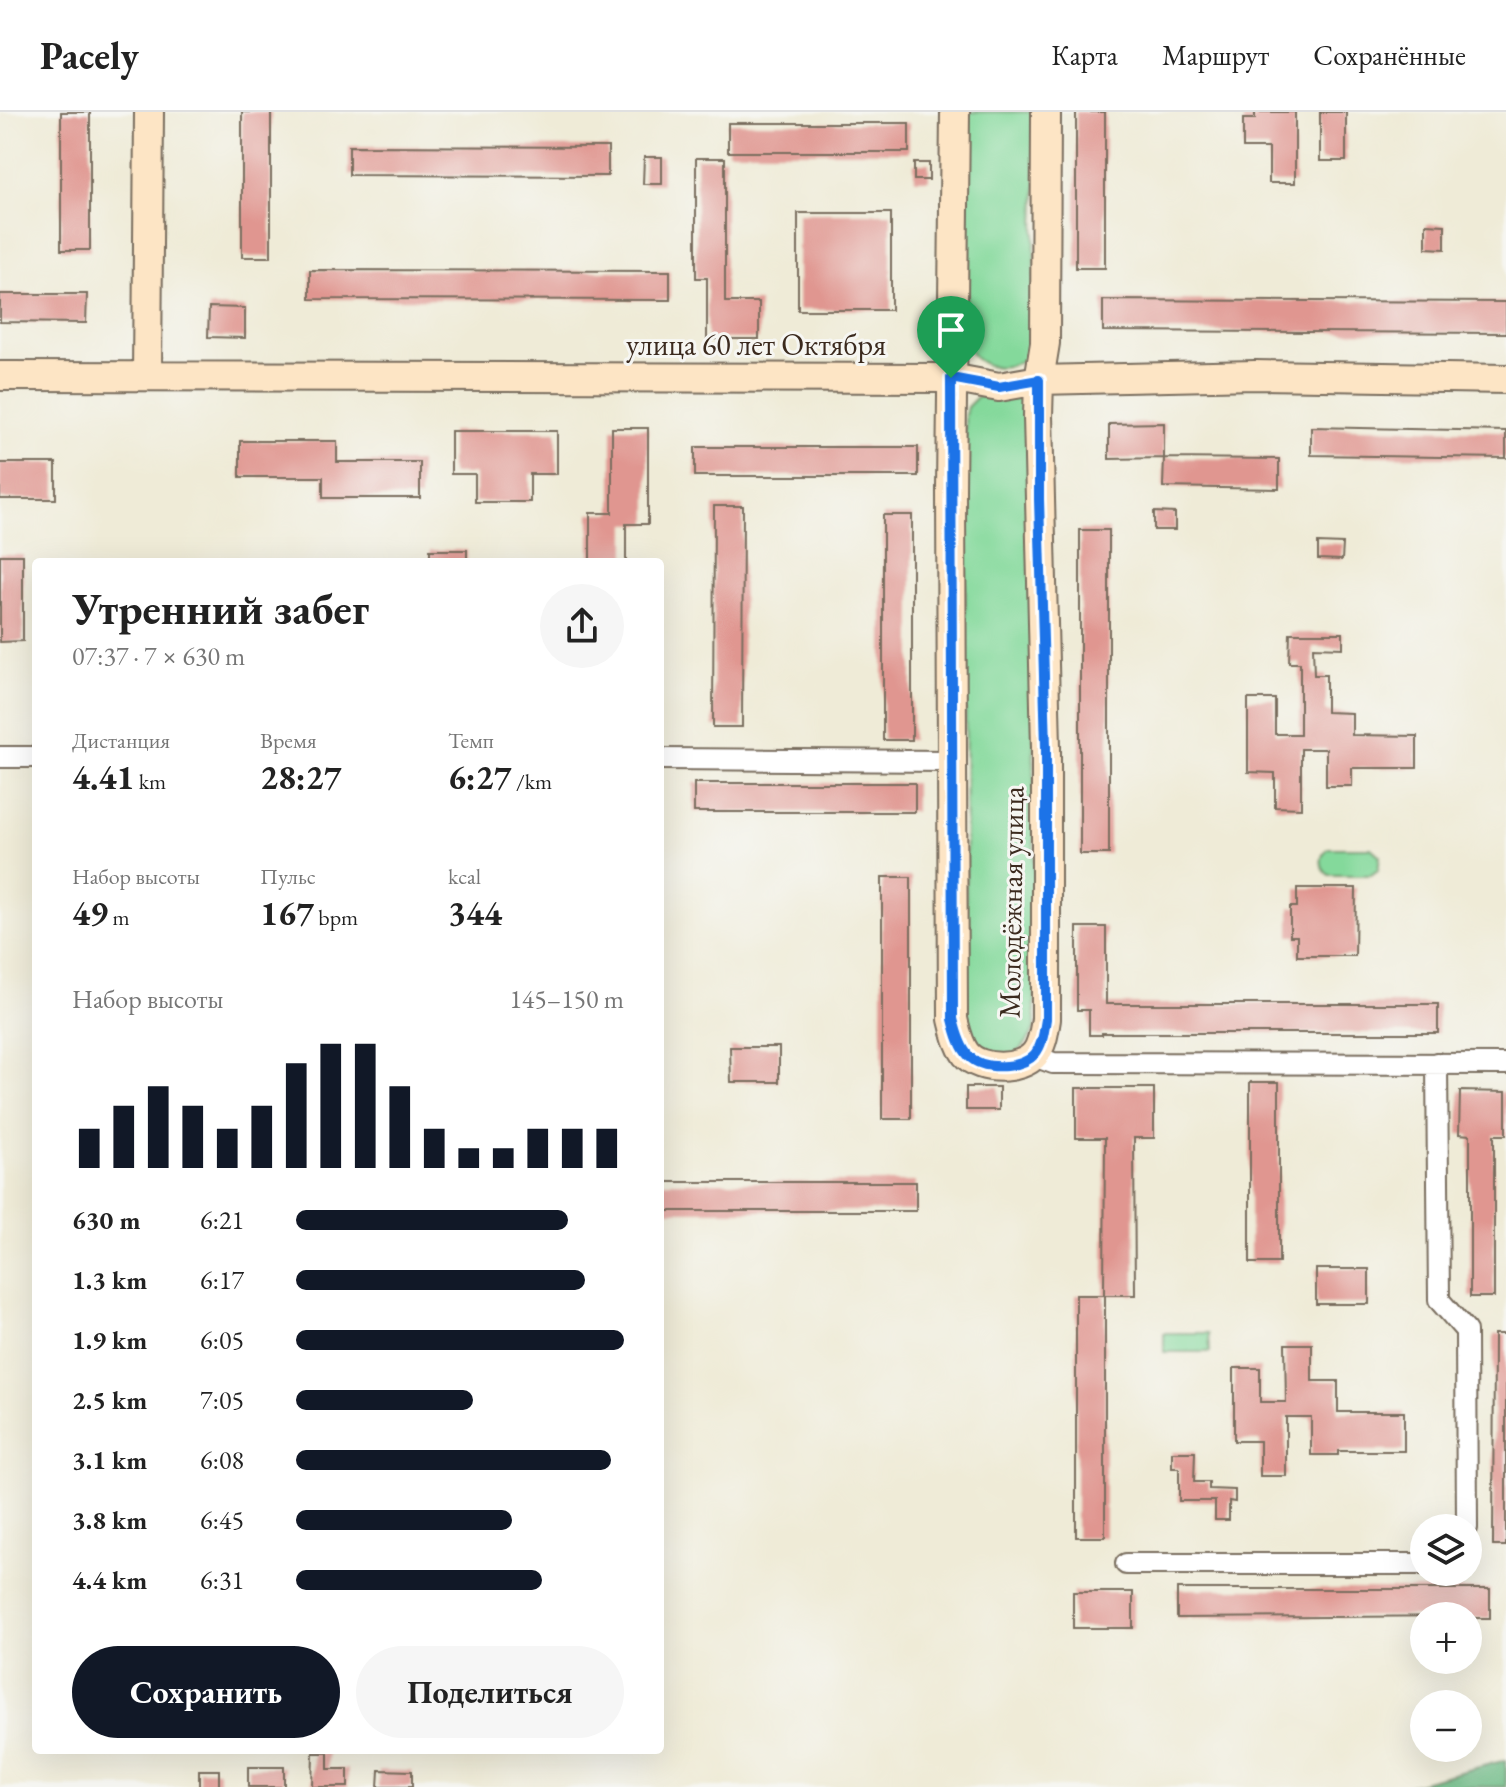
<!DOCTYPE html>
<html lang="ru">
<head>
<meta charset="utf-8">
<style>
  body { margin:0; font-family:"EB Garamond",serif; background:#f6f6f6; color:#222; height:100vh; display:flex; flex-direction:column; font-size:30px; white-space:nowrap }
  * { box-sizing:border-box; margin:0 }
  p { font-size:26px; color:#767676 }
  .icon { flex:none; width:44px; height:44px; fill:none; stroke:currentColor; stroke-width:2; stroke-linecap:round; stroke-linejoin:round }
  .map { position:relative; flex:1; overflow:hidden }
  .details { position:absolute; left:32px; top:446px; width:632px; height:1196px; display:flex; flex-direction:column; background:#fff; border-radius:8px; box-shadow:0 8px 32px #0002 }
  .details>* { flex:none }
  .controls { position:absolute; left:1410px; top:1402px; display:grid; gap:16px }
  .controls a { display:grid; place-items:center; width:72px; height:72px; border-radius:50%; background:#fff; box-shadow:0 8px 32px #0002; font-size:40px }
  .pin { position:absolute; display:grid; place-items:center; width:68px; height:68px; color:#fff; margin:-82px -34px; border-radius:50% 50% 50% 0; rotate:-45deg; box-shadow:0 0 8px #0007 }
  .pin .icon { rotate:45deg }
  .round { display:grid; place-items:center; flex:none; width:84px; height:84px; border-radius:42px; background:#f6f6f6 }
  .headline { display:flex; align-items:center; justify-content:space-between; height:136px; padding:0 40px }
  h1 { font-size:44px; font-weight:700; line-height:60px }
  .figures { display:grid; grid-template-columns:repeat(3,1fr); gap:12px; height:136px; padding:8px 40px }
  .figures div { display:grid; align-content:center }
  .figures b { font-size:34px; font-weight:700 }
  .figures small { font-size:22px; font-weight:400 }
  .figures p { font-size:22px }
  .chart { height:224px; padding:16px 40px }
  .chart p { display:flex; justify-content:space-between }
  .chart svg { width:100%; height:144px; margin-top:8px; stroke:#111827; stroke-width:6 }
  .cta { display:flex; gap:16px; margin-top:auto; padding:16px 40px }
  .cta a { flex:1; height:92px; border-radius:48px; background:#111827; color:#fff; font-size:32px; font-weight:700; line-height:92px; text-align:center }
  .cta a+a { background:#f6f6f6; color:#222 }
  ul { padding:0 40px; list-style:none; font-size:26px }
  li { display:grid; grid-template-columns:128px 96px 1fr; align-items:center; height:60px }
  li i { height:20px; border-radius:10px; background:#111827 }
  header { display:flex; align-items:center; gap:48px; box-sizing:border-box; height:112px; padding:0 40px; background:#fff; border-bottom:2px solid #e0e0e0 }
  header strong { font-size:38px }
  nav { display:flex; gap:44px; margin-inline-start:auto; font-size:28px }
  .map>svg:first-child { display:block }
  .green { fill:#84d99b; stroke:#60825c; stroke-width:2 }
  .forest { fill:#6bb983; stroke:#537250; stroke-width:2 }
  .building { fill:#e09690 }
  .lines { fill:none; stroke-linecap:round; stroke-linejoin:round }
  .street-casing { stroke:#7a6e5f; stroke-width:24 }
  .secondary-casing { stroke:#7a6e5f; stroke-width:32 }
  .street { stroke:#fff; stroke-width:20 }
  .secondary { stroke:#fde5c5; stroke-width:28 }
  .route-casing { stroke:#fff; stroke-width:16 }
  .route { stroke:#1a73e8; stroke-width:10 }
  .labels { text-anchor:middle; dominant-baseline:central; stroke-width:6; stroke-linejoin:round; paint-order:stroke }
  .street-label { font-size:30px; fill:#3b2a1e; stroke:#f6f6f2 }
</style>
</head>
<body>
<header>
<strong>Pacely</strong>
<nav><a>Карта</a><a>Маршрут</a><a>Сохранённые</a></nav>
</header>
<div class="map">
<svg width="1506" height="1675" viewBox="0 0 1506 1675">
  <rect width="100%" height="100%" fill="#f6f6f2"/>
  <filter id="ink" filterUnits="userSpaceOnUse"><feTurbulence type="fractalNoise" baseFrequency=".0125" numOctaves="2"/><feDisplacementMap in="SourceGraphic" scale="16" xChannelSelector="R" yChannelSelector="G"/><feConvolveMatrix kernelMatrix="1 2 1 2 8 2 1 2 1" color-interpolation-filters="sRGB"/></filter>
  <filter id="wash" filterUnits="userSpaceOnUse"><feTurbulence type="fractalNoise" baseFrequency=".006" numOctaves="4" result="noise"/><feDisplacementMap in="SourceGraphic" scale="32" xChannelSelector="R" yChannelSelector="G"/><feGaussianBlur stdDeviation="1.8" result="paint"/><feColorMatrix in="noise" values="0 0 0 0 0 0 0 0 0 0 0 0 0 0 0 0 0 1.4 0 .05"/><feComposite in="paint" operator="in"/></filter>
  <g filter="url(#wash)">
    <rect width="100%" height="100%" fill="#efebd7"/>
    <path class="green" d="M967,0H1038L1032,242C1011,260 977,261 966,231Z
      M977,285H1024L1032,294L1035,916C1021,942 1018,943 988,944L966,926L965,303L967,295Z
      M1329,736H1371L1380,744L1378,758L1371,763H1329C1319,756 1319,743 1329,736Z
      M1164,1221H1209L1210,1240H1164Z"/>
    <path class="forest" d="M1506,1648V1675H1402Z"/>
    <g id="blocks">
      <path class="building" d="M61,0H90V138H61Z
        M242,0H271V145H242Z
        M1076,0H1105V156H1076Z
        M1255,0H1295V71H1269V36H1243V7H1255Z
        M1320,0H1346V49H1320Z
        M728,11H909V40H728Z
        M349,34L608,35V64L349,63Z
        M644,45H662V72H643Z
        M696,46H725V190H759V227H707V166H696Z
        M914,51H929V68H914Z
        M798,101H891V198H798Z
        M1426,112L1445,113V137L1426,136Z
        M310,158L670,159V188L310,187Z
        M0,182H87L86,211L0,210Z
        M1103,188L1506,190V221L1103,219Z
        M209,195L245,196V226L208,225Z
        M1164,311V346L1109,347V312Z
        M1311,315L1506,319V346L1311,343Z
        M612,316H648V412H626V450H590V401H612Z
        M451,319H557V362H530V390H475V362H451Z
        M240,329H337V350H420V386H323V365H240Z
        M695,335H918V364H695Z
        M1164,346L1279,347V377L1163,375Z
        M0,351H56V387H0Z
        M714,394H743L742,615H713Z
        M1154,400L1175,401V418H1154Z
        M883,403H912V628H883Z
        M1080,418H1109V742H1080Z
        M1318,431L1343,432L1342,448L1318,447Z
        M430,438H467V450H430Z
        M0,443H23V529L0,530Z
        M1290,521H1343V536L1313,535L1314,563H1326V600L1352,601V623L1417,624V656H1352V674H1326V637H1301V696L1275,695V661L1248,660V587H1275V622H1300V551H1289Z
        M694,671H915V700H694Z
        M882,765H911V1007H882Z
        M1297,776H1356L1355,844H1297V824H1290V795H1297Z
        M1077,815H1106V892H1438V921H1102V923H1089V898H1077Z
        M730,935H779V970H731Z
        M1250,970H1279V1151H1250Z
        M966,975H999V998H966Z
        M1076,976H1154V1026H1134L1135,1183H1104L1105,1026H1076Z
        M1460,979L1506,980V1023H1494V1185H1470V1023L1459,1022Z
        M660,1070H916V1099H660Z
        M1316,1157H1369V1192H1316Z
        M1076,1183H1105V1425H1076Z
        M1494,1222H1506V1434H1493Z
        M1285,1232H1312V1269H1338V1300H1404V1339H1338V1343H1311V1305H1286V1364H1260V1329H1234V1256H1260V1290H1286Z
        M1172,1340H1195L1194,1370H1209V1377L1235,1378V1390L1229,1389V1408H1215V1389H1179V1356H1172Z
        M1177,1477H1490V1506H1468V1504L1177,1506Z
        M1073,1480H1133V1516H1073Z
        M313,1641H328V1657H348V1675H312Z
        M248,1655H284V1675H248Z
        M199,1658H219V1675H199Z
        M379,1658L412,1659V1675H378Z"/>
    </g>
  </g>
  <g filter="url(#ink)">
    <use href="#blocks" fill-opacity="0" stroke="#7a6e5f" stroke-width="2"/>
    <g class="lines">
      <g class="street-casing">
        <path id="street" d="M0,645H36
          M660,647L953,649
          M1034,944L1053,951L1506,952
          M1437,951L1439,1188L1466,1219L1467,1416
          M1126,1452H1424"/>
      </g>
      <g class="secondary-casing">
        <path id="secondary" d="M955,0L951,378L953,907C956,919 958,931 966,942C980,959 1021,959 1035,942C1043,932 1044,919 1046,907V635L1038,304L1039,268L1045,231L1046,0
          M0,264L951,266L999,275L1039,268L1255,263L1506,267
          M147,264L149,0"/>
      </g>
      <use href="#street" class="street"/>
      <use href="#secondary" class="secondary"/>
    </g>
  </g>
  <g class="lines" filter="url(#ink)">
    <g class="route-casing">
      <path id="route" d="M951,266L999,275L1039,268V387L1046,635V907C1044,919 1043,932 1035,942C1028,950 1017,953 1007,954C969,957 961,940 953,907Z"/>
    </g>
    <use href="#route" class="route"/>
  </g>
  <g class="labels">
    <g class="street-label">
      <text x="756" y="232">улица 60 лет Октября</text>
      <text transform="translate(1011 790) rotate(-89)">Молодёжная улица</text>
    </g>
  </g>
</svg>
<div class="controls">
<a><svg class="icon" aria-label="layers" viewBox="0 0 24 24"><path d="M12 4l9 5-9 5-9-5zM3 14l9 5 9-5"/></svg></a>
<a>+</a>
<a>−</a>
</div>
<div class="pin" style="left:951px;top:266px;background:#1e9e55"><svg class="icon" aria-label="arrive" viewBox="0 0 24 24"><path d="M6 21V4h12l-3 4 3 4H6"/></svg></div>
<section class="details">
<div class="headline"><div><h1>Утренний забег</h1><p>07:37 · 7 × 630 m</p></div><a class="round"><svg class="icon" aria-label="share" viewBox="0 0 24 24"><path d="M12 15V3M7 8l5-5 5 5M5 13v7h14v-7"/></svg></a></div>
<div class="figures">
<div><p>Дистанция</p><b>4.41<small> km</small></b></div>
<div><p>Время</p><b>28:27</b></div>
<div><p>Темп</p><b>6:27<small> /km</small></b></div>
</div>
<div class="figures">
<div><p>Набор высоты</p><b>49<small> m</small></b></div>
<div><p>Пульс</p><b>167<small> bpm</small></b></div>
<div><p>kcal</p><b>344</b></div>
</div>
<div class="chart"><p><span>Набор высоты</span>145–150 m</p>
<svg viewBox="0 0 160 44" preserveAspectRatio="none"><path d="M5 44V32M15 44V25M25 44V19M35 44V25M45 44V32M55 44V25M65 44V12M75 44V6M85 44V6M95 44V19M105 44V32M115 44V38M125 44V38M135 44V32M145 44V32M155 44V32"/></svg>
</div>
<ul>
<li><b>630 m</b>6:21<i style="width:83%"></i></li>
<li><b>1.3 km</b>6:17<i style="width:88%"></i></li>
<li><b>1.9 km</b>6:05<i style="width:100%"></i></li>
<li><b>2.5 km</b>7:05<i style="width:54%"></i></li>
<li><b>3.1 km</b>6:08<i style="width:96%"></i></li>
<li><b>3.8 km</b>6:45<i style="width:66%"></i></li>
<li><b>4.4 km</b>6:31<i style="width:75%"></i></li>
</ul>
<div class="cta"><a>Сохранить</a><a>Поделиться</a></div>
</section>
</div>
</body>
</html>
